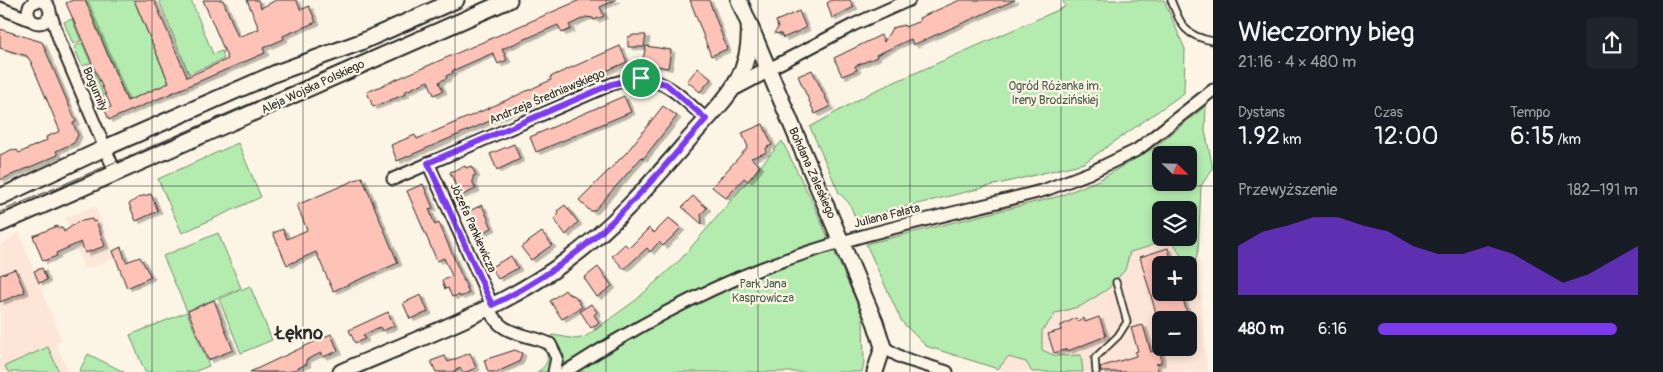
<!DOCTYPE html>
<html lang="pl">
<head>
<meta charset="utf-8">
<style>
  body { margin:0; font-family:Pangolin,sans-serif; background:#20242c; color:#f1f3f6; height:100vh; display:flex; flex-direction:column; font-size:19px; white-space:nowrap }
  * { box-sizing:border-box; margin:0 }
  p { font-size:16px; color:#9ea1a6 }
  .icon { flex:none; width:28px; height:28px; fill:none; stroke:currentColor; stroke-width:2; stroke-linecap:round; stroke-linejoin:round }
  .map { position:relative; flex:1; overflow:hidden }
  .details { display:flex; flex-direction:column; background:#171b24; width:450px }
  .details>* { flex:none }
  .needle { width:32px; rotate:113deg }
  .controls { position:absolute; left:1152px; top:146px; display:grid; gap:10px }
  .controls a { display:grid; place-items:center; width:45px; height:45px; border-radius:8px; background:#171b24; box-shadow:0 2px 8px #0003; font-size:25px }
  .pin { position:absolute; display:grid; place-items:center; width:42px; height:42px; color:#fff; margin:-21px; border:2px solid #fff; border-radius:50%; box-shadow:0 1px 5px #0007 }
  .round { display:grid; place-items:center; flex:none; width:52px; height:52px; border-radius:8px; background:#20242c }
  .head { display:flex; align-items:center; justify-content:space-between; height:85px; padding:0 25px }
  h1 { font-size:28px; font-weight:600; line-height:38px }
  .stats { display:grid; grid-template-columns:repeat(3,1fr); gap:8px; height:85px; padding:5px 25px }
  .stats div { display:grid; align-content:center }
  .stats b { font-size:25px; font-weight:600 }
  .stats small { font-size:14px; font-weight:400 }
  .stats p { font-size:14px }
  .chart { height:140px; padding:10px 25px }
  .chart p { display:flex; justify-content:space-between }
  .chart svg { width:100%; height:90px; margin-top:5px; fill:#7c3aed; opacity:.7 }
  ul { padding:0 25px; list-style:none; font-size:16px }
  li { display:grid; grid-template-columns:80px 60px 1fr; align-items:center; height:38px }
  li i { height:12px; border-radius:6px; background:#7c3aed }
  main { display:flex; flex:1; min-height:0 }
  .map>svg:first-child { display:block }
  .built { fill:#fde6d7; fill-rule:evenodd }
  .green { fill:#b4ecaf; stroke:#708c6d; fill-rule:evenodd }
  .building { fill:#fec2b7; stroke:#2b2b2b; filter:url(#shadow) }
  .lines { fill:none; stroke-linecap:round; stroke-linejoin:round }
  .lane-casing { stroke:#2b2b2b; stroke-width:9 }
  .street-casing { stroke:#2b2b2b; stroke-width:15 }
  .secondary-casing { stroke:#2b2b2b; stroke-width:19 }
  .lane { stroke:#fcf5e5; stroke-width:5.5 }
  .street { stroke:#fcf5e5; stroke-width:11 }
  .secondary { stroke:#fcf5e5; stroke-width:15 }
  .tram { stroke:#2b2b2b; stroke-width:1 }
  .route-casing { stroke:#fff; stroke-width:10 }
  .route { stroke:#7c3aed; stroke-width:6 }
  .grid { fill:none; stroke:#2b2b2b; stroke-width:1; stroke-opacity:0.55 }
  .labels { text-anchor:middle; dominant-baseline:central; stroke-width:4.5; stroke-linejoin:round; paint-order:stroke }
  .park-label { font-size:12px; fill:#4d5b4c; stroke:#fcf5e5 }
  .street-label { font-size:12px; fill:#2b2b2b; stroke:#fcf5e5 }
  .district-label { font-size:18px; font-weight:bold; fill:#2b2b2b; stroke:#fcf5e5 }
</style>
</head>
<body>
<main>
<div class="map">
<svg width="1213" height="372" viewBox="0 0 1213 372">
  <defs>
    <filter id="shadow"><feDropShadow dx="4" dy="2.5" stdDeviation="0" flood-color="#0004"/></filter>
  </defs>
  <rect width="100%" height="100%" fill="#fcf5e5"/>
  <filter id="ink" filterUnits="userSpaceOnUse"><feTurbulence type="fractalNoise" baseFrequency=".02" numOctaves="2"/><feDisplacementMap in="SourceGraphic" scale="10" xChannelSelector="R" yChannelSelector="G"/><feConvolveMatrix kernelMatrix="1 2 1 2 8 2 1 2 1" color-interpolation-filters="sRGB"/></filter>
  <g filter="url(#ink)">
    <path class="built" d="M1191,116L1195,123L1200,209L1198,251L1207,372H1006L926,347L901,322L865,243L1059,194L1098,179L1153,146ZM1161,155H1189V182H1161ZM1161,210H1189V238H1161ZM1161,265H1189V292H1161ZM1161,320H1189V348H1161Z
      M95,206L116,258L85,270L65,218Z
      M19,232L62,341L56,344L69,372H0V246Z"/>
    <path class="green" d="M85,0H134L169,83L127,101Z
      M159,0H191L213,54L222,51L224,59L189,74Z
      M1063,0H1164L1185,49L1184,93L1084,163L856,219L849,203L839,193L810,127L872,92L1065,7Z
      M72,19L81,41L73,44L64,22Z
      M82,43L91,63L82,66L74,47Z
      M92,66L104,96L97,99L84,70Z
      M1206,106L1205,131L1213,168L1201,186L1198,251L1193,271H1189V265H1186L1174,243L1160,240L1148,247L1130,252L1125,270L1108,289L1081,306L1056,313L1042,331V350L1056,356L1081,355L1083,372H1032L1026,362L1008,357L998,369L926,346L902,322L866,244L1060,196L1099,180L1155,147ZM1161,155H1189V182H1161ZM1161,210H1189V238H1161Z
      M782,141L813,203L863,317L864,364L862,372H537C549,366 552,353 538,347L553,335L576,339L585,337L636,300L681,259Z
      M238,143L261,197L182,233L158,179Z
      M218,233L241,288L187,311L163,256Z
      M250,286L272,340L241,353L219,299Z
      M187,312L209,366L193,372H145L130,335Z
      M48,347L59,372H8L5,366Z
      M88,354L124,372H79Z"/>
    <path class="building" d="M73,0H85L127,101L169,83L134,0H154L187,77L228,59L203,0H223L238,37L259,29L247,0H258L261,8L276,0H296L301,10L309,6L316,22L283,36L284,39L263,48L265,53L109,120L105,110L111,107L66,3Z
      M580,0H616L600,7L604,16L594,20L593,18L586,17L569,25L571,29L562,33L558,25L502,49L507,60L498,64L493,53L452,71L453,73L446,76L447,78L439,82L443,91L438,93L434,95L428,81L404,92L406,94L373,107L367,92Z
      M690,0H709L727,49L711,56Z
      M832,0H850L854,7L832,18L827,3Z
      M960,0H1015L913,45L911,39L876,55L877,57L855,66L857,70L842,76L834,58L881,35L884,42L892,28L904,25L905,27L920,21L919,18Z
      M799,11L806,28L783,38L781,34L774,33L778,28L776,21Z
      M0,29L42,42L76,122L73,123L78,135L74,143L56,151L58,155L0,180V155L13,149L14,151L17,150L19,153L47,140L46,137L60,131L31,62L27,56L0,48Z
      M634,35H646L644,47H628V37Z
      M620,46L627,62L397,161L391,145L415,135L417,139L489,108L551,80L550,77Z
      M646,46L671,50L668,68L642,63Z
      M698,68L711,79L700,92L687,81Z
      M812,70L830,107L815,114L798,76Z
      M624,96L631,112L536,152L530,137Z
      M663,106L677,116L643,159L642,157L594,211H590L579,200L627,152Z
      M763,124L772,145L767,147L765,153L751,158L760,166L748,181L744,178L726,198L712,187L748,147L742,133Z
      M514,144L520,159L497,170L490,154Z
      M465,166L466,168L471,166L476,175L473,176V183L476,189L460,196L450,172Z
      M362,177L398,263L333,291L316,252L287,265L273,233L283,229L287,239L307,230L297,205Z
      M423,184L433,208L429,209L435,225L439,223L469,293L460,297L459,295L452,297L448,288L445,289L442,281L452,276L444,258L437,261L407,191Z
      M151,194L158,211L136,221L129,204L139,197Z
      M693,196L707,208L701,214L702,224L682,207Z
      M482,205L492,228L476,235L467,212Z
      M565,205L578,222L566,235L554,219L559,214L557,211Z
      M669,218L681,228L663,246L659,242L650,252L647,248L624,269L612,256L625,244L629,248L649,228L654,233Z
      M92,219L93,222L96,221L105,246L85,253L81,242L56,253L57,256L43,261L33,236L57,226L58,229L62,227L64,232L77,222Z
      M542,232L552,245L531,260L521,247Z
      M121,247L126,262L140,257L151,277L127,288L113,251Z
      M1168,248L1173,265H1161V292H1181L1189,320H1158L1153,303L1140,257Z
      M511,256L518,268L498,279L491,267Z
      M598,267L612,286L597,297L584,278Z
      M42,268L47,280L39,283L34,271Z
      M15,269L25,292L0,302V275Z
      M565,290L568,294L575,296L582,307L562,319L550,301Z
      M421,295L428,312L410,319L403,303Z
      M214,300L233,350L208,360L188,311Z
      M591,304L597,312L594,315L599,322L591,328L580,311Z
      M388,312L394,326L382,331L380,327L363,335L365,339L355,343L349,330Z
      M1099,317L1106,336L1068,351V349L1054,353L1048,334L1061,330L1060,326L1076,318L1077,321L1084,318L1085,322Z
      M1143,325L1151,352L1161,350V363L1156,364L1158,372H1101L1100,367L1136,356L1135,352L1138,351L1131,328Z
      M331,334L338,351L323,357L321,353L306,360L307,364L289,372H250Z
      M515,350L522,353L519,362L497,372H488L484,360Z
      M470,353L476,368L466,372H462L460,368L452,372H436L431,361L445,356L448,362Z"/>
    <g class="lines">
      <g class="lane-casing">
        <path id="lane" d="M1171,0C1181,25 1184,36 1213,41
          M1096,372L1095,358L1118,336L1127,322L1116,282"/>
      </g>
      <g class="street-casing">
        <path id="street" d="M28 12a11 11 0 1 1 22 0a11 11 0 1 1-22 0Z
          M0,8L33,21
          M49,9L60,42L116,174
          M767,70L853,25L909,0
          M428,163L492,305
          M393,179L612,84C659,69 674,91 706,119
          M488,307C501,338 525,332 550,344L557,358L554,372
          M883,347L902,358L947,372
          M565,372C627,332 691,296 760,269C852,234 950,215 1045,190L1089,173L1137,150L1213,90"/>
      </g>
      <g class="secondary-casing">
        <path id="secondary" d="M739,0L875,322L883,347L875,372
          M735,87L767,70
          M0,197L105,148L276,73L361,42L456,0
          M0,224L509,0
          M341,372C416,339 498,311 565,262C614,227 652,182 691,137C724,99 753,78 749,23"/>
      </g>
      <use href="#lane" class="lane"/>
      <use href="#street" class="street"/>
      <use href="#secondary" class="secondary"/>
      <path class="tram" d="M0,212L489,0"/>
    </g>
  </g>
  <g class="lines" filter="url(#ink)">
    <g class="route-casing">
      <path id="route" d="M641,78L666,84L706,119C638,197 588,259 492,305L428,163L612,84Z"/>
    </g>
    <use href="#route" class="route"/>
  </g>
  <path class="grid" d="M152,0V372M303,0V372M455,0V372M606,0V372M758,0V372M910,0V372M1061,0V372M0,186H1213"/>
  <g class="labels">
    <g class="park-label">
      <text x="1055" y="86">Ogród Różanka im.<tspan x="1055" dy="14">Ireny Brodzińskiej</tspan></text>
      <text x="763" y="284">Park Jana<tspan x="763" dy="14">Kasprowicza</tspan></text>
    </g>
    <g class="street-label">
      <text transform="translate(313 87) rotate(-25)">Aleja Wojska Polskiego</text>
      <text transform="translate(95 89) rotate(67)">Bogumiły</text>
      <text transform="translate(547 97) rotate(-23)">Andrzeja Średniawskiego</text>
      <text transform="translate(812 173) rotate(66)">Bohdana Zaleskiego</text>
      <text transform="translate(887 216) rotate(-14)">Juliana Fałata</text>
      <text transform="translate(473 228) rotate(66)">Józefa Pankiewicza</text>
    </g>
    <g class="district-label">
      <text x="299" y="333">Łękno</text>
    </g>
  </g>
</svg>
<div class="controls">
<a><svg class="needle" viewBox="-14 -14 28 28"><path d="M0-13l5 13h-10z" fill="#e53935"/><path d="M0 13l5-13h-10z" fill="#9ea1a6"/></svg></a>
<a><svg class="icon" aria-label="layers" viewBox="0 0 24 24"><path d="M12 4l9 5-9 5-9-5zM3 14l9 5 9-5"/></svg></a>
<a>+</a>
<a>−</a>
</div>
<div class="pin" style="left:641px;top:78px;background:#1e9e55"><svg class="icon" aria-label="arrive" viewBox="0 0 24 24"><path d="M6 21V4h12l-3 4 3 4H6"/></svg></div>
</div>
<section class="details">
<div class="head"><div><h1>Wieczorny bieg</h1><p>21:16 · 4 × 480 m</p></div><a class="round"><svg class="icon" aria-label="share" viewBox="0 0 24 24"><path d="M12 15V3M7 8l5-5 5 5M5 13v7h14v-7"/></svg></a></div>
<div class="stats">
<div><p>Dystans</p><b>1.92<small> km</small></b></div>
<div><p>Czas</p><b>12:00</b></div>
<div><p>Tempo</p><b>6:15<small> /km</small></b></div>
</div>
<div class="chart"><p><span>Przewyższenie</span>182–191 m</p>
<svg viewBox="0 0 160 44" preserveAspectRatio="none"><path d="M0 44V20L10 13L20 10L30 6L40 6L50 10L60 13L70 20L80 24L90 24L100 20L110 24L120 31L130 38L140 34L150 27L160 20V44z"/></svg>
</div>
<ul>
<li><b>480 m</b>6:16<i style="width:92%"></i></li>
</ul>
</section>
</main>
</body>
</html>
